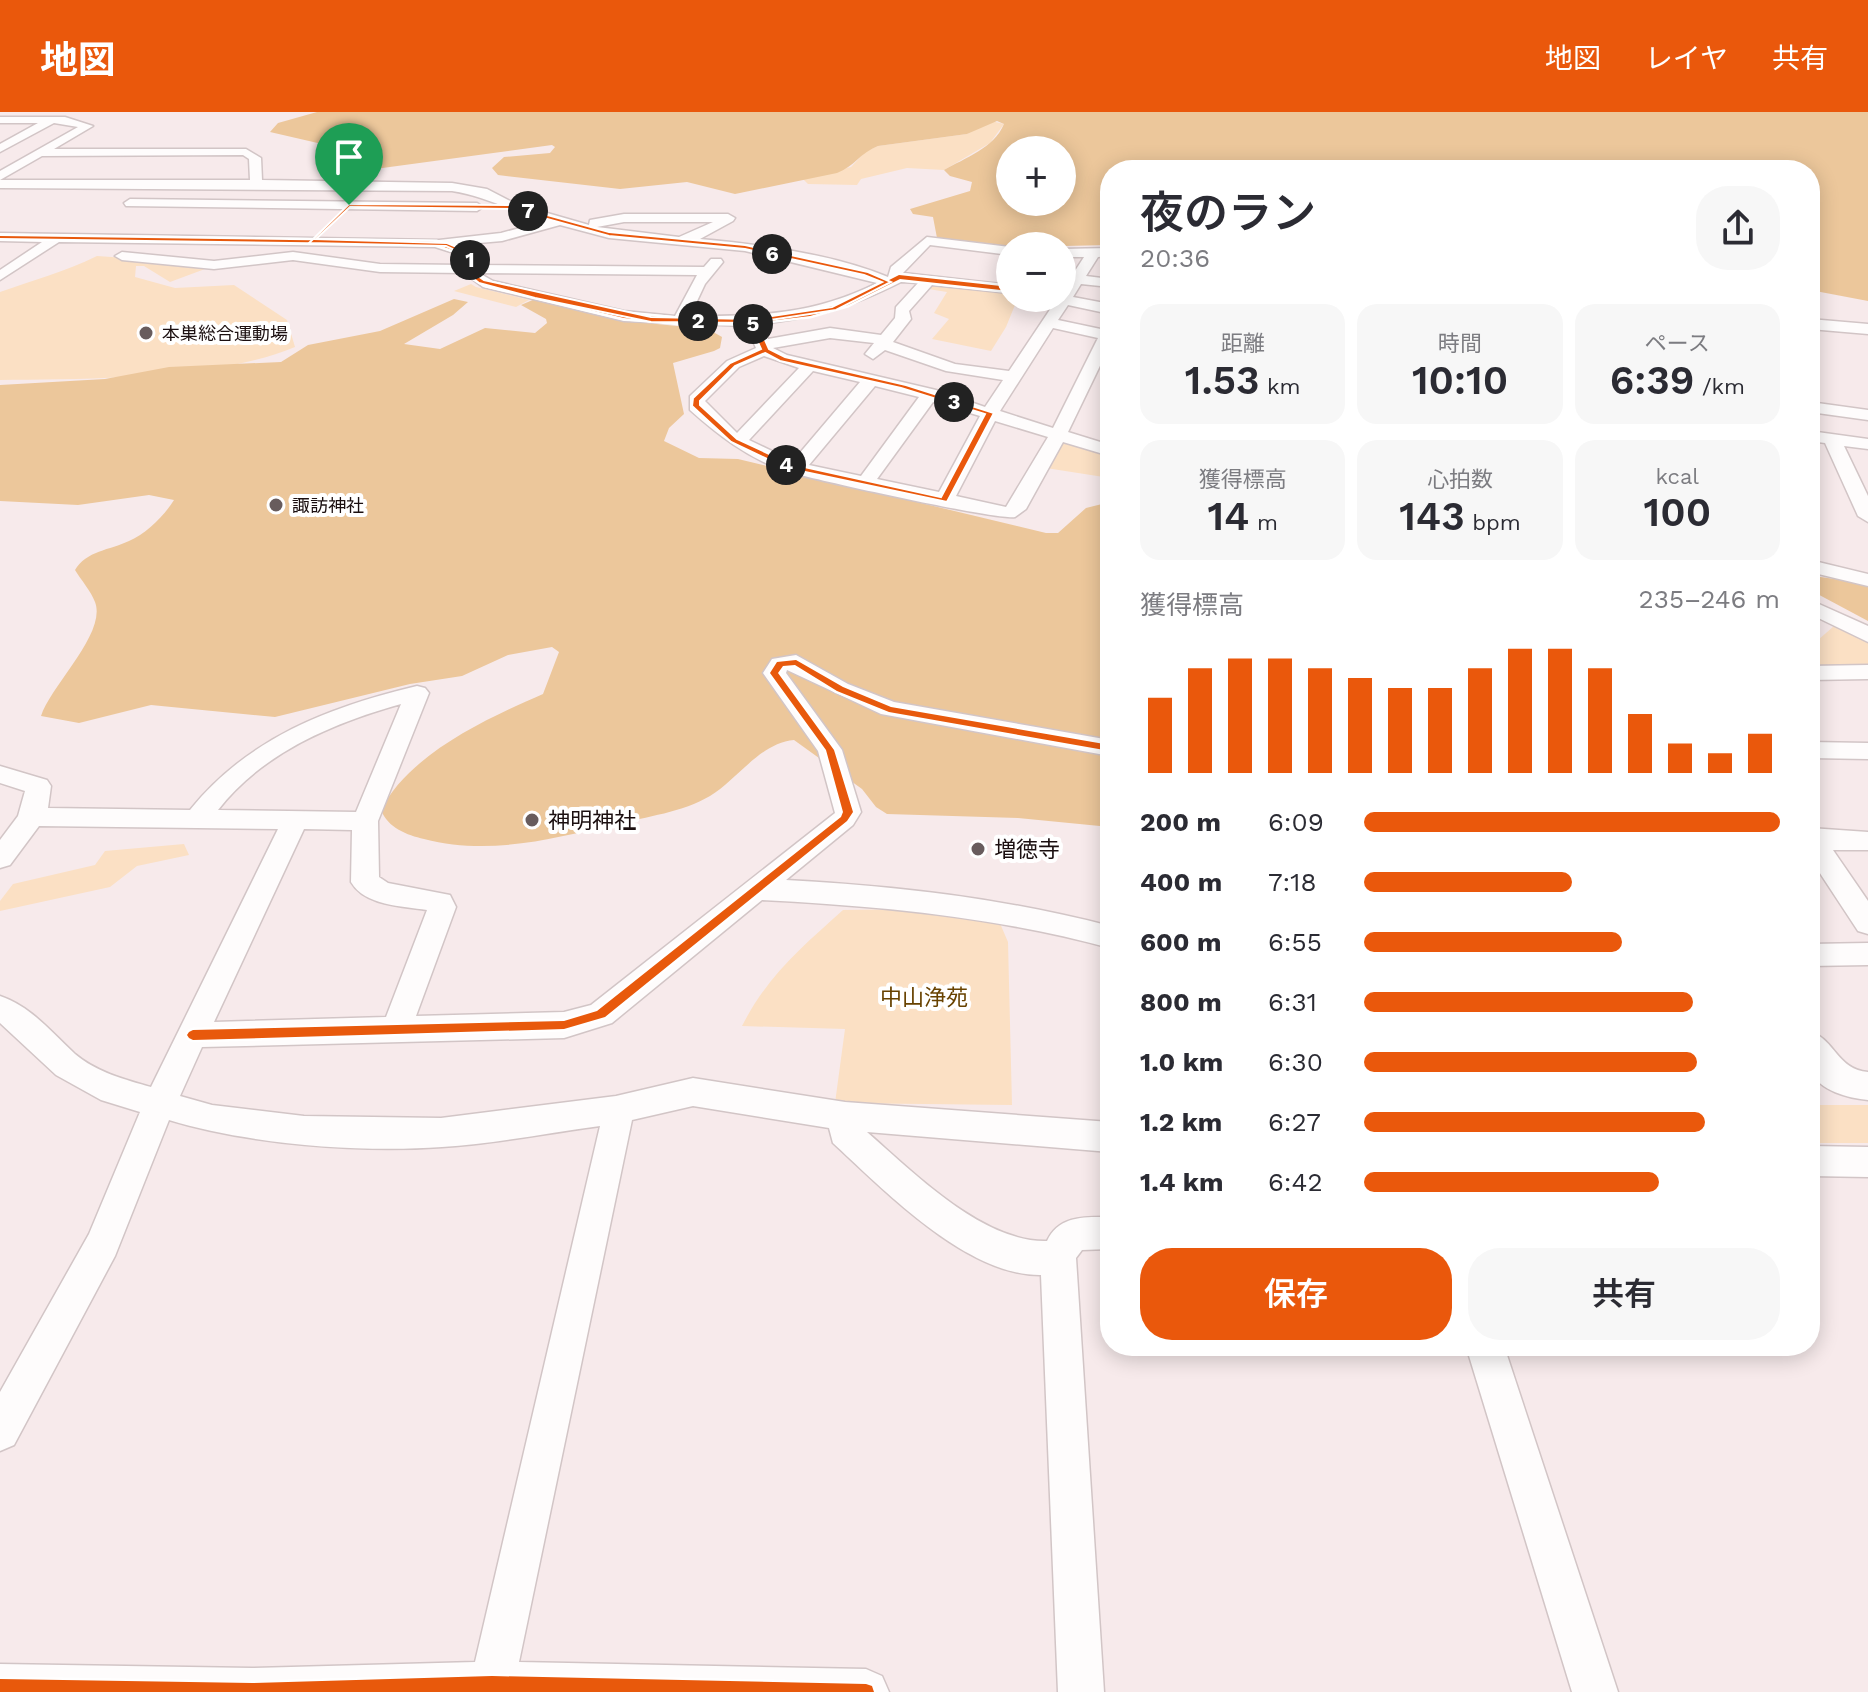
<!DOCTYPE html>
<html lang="ja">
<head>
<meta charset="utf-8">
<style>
  body { margin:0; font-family:"Work Sans","Noto Sans JP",sans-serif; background:#f7f7f7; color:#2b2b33; height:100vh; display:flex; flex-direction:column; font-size:30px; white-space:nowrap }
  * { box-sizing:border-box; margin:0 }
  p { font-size:26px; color:#7c7c81 }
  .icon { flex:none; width:44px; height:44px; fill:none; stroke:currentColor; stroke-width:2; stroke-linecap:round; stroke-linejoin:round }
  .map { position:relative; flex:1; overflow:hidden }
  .sheet { position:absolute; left:1100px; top:48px; width:720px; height:1196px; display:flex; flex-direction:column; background:#fff; border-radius:32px; box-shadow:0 4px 20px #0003 }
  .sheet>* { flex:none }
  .buttons { position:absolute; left:996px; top:24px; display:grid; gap:16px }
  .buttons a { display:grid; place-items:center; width:80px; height:80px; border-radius:50%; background:#fff; box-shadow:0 4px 20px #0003; font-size:40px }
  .pin { position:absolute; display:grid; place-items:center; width:68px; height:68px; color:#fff; margin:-82px -34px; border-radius:50% 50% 50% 0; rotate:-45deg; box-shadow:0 0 8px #0007 }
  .pin .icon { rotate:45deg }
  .km { position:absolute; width:40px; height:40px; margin:-20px; border-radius:50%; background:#222; color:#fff; font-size:22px; line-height:40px; text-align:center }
  .round { display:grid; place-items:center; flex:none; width:84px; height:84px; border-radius:32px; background:#f7f7f7 }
  .summary { display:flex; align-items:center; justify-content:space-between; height:136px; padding:0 40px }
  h1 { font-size:44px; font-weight:600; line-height:60px }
  .metrics { display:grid; grid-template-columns:repeat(3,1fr); gap:12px; height:136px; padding:8px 40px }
  .metrics div { display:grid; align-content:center; border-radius:20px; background:#f7f7f7; text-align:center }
  .metrics b { font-size:40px; font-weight:600 }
  .metrics small { font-size:22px; font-weight:400 }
  .metrics p { font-size:22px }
  .chart { height:224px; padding:16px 40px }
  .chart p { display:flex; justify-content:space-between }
  .chart svg { width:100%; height:144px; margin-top:8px; stroke:#ea580c; stroke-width:6 }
  .cta { display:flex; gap:16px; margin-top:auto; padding:16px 40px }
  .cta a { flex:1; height:92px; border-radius:32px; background:#ea580c; color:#fff; font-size:32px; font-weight:600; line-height:92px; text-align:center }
  .cta a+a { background:#f7f7f7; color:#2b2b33 }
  ul { padding:0 40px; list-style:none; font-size:26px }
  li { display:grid; grid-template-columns:128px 96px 1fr; align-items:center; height:60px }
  li i { height:20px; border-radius:10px; background:#ea580c }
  header { display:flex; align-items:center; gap:48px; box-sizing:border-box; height:112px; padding:0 40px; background:#ea580c; color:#fff }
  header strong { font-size:38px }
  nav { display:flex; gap:44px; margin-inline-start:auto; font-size:28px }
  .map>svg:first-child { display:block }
  .green { fill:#fbe0c4 }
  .forest { fill:#ecc79b; fill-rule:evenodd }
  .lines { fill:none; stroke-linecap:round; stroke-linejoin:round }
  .minor-casing { stroke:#d2c5c6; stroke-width:3 }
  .minor { fill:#fefcfc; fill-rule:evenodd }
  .cycleway-casing { stroke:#fff; stroke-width:5 }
  .cycleway { fill:#e8590c; fill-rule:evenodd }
  .route { fill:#ea580c; stroke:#fff; stroke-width:2; fill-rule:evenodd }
  .poi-dot { fill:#685c5d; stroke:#fff; stroke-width:3 }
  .labels { text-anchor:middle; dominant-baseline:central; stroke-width:8; stroke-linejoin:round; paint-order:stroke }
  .far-poi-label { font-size:18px; fill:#1b0f10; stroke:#fff; text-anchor:start }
  .poi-label { font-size:22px; fill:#1b0f10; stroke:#fff; text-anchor:start }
  .park-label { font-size:22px; fill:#684200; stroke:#fff }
</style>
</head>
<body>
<header>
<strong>地図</strong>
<nav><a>地図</a><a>レイヤ</a><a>共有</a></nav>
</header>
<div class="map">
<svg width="1868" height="1580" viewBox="0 0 1868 1580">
  <rect width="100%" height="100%" fill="#f7eaeb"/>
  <path class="green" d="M991,9L1004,12L990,31L944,58L907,56L861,67L857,73L808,72L802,66L851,55L866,39L878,34L967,22Z
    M97,144L199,151L205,157L170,170L144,154H136L135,165L175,176L234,173L287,208L295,235C216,268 87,267 0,268V180C34,168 64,160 97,144Z
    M926,171L1010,181V186L1053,188L1050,192L1017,188L1006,215L991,239L932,227L949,207L934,201L947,180L922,176Z
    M471,172L476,175L529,188L516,195L454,179Z
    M1063,330L1110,343V366L1046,356Z
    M1834,514L1868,531V556L1823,555L1810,542V535Z
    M184,732L189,743L137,754L110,775L0,799V789L13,772L95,753L105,739Z
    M921,797L999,809L1008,830L1012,993L835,991L845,917L742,914C768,863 801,836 843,798Z
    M1810,993H1868V1031H1810Z"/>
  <path class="forest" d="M317,0H1868V189L1810,178V58H1110V133L1010,135L937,126L933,105L913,102L910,97L970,79L972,70L950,64L944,58C965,46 994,36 1004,12L997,9L967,22L878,34C861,40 854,55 837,61L735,82L687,70L620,77L498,63L492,56L504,45L550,41L555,35L552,33L375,57L335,35L270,20L278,11ZM1010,38H1062V90H1010Z
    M454,187L468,190L453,203L404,232L440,237L485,216L535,221L547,211L546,207L521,193L535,187L626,209L708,217L722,225L720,236L714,239L673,251L684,302L669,316L664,329L699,346L738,347L1046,421H1058L1086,396L1110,390V715L1018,706L887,702L876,695L862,677L794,628C760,631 738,667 710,684C683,700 646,705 616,712C552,727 489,744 424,727C407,723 388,716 381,698C409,642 488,606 543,582L559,540L552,535L508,543L462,564L410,572L275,605L151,593L79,611L41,604C51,573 107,521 95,490C91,479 81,468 75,458C86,439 110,438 129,429C147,421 164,404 174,388L149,383L78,393L0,389V273L105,267L169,255L281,250L308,233L380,219Z
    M1814,464L1868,472V509L1810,478Z"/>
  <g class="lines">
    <g class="minor-casing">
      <path id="minor" d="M0,5H65L93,14L54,37H246L261,46L262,68L452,71L487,77L516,92L589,113L590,108L624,102H728L735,106L733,109L700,127C758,132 833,142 888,165L891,155L927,125L1010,135V143L930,133L903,161L1010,173V181L932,173L909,199L911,207L893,230L955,252L1009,259L1055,190L1050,186H1062V179L1084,145H1062V137L1110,136V144L1098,145L1086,164L1110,167V175L1081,172L1073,185L1110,192V202L1068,193L1058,208L1110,219V233L1068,320L1110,333V344L1063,330L1026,397L1015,405C1000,409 806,366 782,358C745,344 718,323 690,298V284L727,249L756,236L746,214L624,209L483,175L464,161L380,160L293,148L214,157L122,148L115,144L122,140L214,149L293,140L380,152L462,153L460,143L435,135L59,130L0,168V158L42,130L0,129V121L439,128L501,121L546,109C513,100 485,84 452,79L0,76V68H250L249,47L243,43L42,44L0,68V59L78,15L54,11L0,40V32L38,11H0ZM624,110H713L679,125L597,115ZM560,113L609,126L745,139L877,171C813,203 759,204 690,204L705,172L723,150L721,147H711L704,155L476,153L471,138L456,133L502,129ZM479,161L697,163L675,204L624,199L493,169ZM901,170L918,171L896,195L895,206L881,223L830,216L768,227L761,212C819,205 849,196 901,170ZM1053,216L1098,226L1053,316L1000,299ZM830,226L874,231L865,242L873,247L885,238L946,259L1003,268L985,295L936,278L787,243L773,236ZM764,244L799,256L737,321L705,289L739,255ZM813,259L860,270L793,349L749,328ZM875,274L919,285L861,364L809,353ZM933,290L980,304L939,380L877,367ZM995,309L1048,325L1006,395L956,384Z
        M130,87L477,91L483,95L477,99L126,94L124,91Z
        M1810,207L1868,212V222L1810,217Z
        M1810,290L1868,298V308L1810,300Z
        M1810,319L1868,327V337L1844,334L1868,384V410L1858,404L1825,331L1810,329Z
        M1810,448L1868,462V474L1810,460Z
        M1810,488L1868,514V530L1810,502Z
        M796,543L848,572L894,590L1110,628V644L881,602L787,558L786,561L842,638L861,700L853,713L786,768C896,774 1003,786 1110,814V836C996,805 880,794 762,788L612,911L564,926L202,935L180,984L212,993L304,1004L441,1006L616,984L693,966L845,990L1110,1010V1040L867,1020C913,1060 983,1131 1047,1129C1059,1103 1085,1105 1110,1105V1137L1082,1138L1076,1146L1104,1580H1058L1041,1163C967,1164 884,1078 833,1031L829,1016L693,994L632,1008L519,1550L866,1557L882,1564L889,1580H0V1552L252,1556L475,1550L600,1014C547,1021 494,1032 442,1035C359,1041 248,1032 169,1008L115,1144L14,1333L0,1339V1280L89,1122L140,1000L101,988L56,963L0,911V884C32,895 51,920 75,942C96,960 126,968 151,975L278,717L39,714L10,753L0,756V728L18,704L25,679L0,671V654L47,668L51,674L48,696L190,698C248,626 329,595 417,574L425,576L429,581L378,709L379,765L388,771L450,783L456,795L416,904L564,900L591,893L835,701L818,639L763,561L772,547ZM401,592L356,700L218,698C262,641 333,611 401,592ZM304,717L352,718L351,770C365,794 402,794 427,798L386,905L214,910Z
        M1868,553V567L1810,568V554Z
        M1810,630L1868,631V647L1810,646Z
        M1810,716L1868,720V738H1833L1868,789V822L1858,819L1810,746Z
        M1868,831V853L1810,854V832Z
        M1810,919C1835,928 1838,958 1868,960V988C1849,986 1819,979 1811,959C1807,949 1810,930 1810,919Z
        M1810,1034L1868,1035V1065L1810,1064Z
        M1466,1234H1504L1618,1580H1572Z"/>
    </g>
    <use href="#minor" class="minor"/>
    <g class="cycleway-casing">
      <path id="cycleway" d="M0,124L436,130L468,140L474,162L490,171L624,202L680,207H752L810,200L844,191L899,163L1010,175V179L900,167L848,193L810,204L752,211H680L624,206L486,173L470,164L464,142L436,132L0,126Z
        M796,548L843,575L891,595L1110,633V639L889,600L837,579L795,553L783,554L778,561L834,638L853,700L847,709L605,905L564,917L193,928L189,926L187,923L189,920L193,918L564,909L597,899L841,705L843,700L826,638L770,561L777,550Z
        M492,1564L866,1572L872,1574L874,1580H0V1567L252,1571Z"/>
    </g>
    <use href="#cycleway" class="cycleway"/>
  </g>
  <path class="route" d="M349,92L511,93L609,120L745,133L868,160L891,170L836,198L757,210L769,237L785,245L906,273L994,301L947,390L786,356L731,330L692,294L693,286L730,251L761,237L749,211L651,210L535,186L479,171L469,163L463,142L446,134L309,131ZM350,95L511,97L609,124L745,137L864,163L882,170L832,195L752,207L651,205L484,168L475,162L469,140L447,131L316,127ZM765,241L780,249L901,276L985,302L941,385L791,352L737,327L700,293V289L735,254Z"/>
  <g class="poi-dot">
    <circle cx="146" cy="221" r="8"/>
    <circle cx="276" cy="393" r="8"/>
    <circle cx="532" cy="708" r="8"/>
    <circle cx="978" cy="737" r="8"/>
  </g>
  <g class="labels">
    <g class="far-poi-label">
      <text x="162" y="221">本巣総合運動場</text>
      <text x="292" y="393">諏訪神社</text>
    </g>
    <g class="poi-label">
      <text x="548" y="708">神明神社</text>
      <text x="994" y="737">増徳寺</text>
    </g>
    <g class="park-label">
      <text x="924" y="885">中山浄苑</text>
    </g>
  </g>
</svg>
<div class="buttons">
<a>+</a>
<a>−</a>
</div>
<div class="pin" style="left:349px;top:93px;background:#1e9e55"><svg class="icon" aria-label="arrive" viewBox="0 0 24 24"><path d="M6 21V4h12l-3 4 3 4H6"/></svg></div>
<b class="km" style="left:470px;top:148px">1</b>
<b class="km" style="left:698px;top:209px">2</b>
<b class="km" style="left:954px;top:290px">3</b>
<b class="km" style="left:786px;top:353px">4</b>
<b class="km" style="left:753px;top:212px">5</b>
<b class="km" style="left:772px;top:142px">6</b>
<b class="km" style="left:528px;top:99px">7</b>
<section class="sheet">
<div class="summary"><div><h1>夜のラン</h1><p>20:36</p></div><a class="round"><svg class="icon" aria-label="share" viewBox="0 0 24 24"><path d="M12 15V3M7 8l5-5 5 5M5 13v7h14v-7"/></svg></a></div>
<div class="metrics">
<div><p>距離</p><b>1.53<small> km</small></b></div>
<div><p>時間</p><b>10:10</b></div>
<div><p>ペース</p><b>6:39<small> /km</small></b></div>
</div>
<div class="metrics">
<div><p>獲得標高</p><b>14<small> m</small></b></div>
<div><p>心拍数</p><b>143<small> bpm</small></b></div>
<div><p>kcal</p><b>100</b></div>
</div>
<div class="chart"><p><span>獲得標高</span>235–246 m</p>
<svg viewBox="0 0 160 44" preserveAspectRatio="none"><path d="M5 44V21M15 44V12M25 44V9M35 44V9M45 44V12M55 44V15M65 44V18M75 44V18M85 44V12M95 44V6M105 44V6M115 44V12M125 44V26M135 44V35M145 44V38M155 44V32"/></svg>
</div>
<ul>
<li><b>200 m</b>6:09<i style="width:100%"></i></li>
<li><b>400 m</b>7:18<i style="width:50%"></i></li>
<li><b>600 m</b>6:55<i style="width:62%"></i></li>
<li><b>800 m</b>6:31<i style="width:79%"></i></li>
<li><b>1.0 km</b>6:30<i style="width:80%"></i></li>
<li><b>1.2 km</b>6:27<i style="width:82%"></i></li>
<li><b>1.4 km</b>6:42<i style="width:71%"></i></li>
</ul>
<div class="cta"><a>保存</a><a>共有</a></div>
</section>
</div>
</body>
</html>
